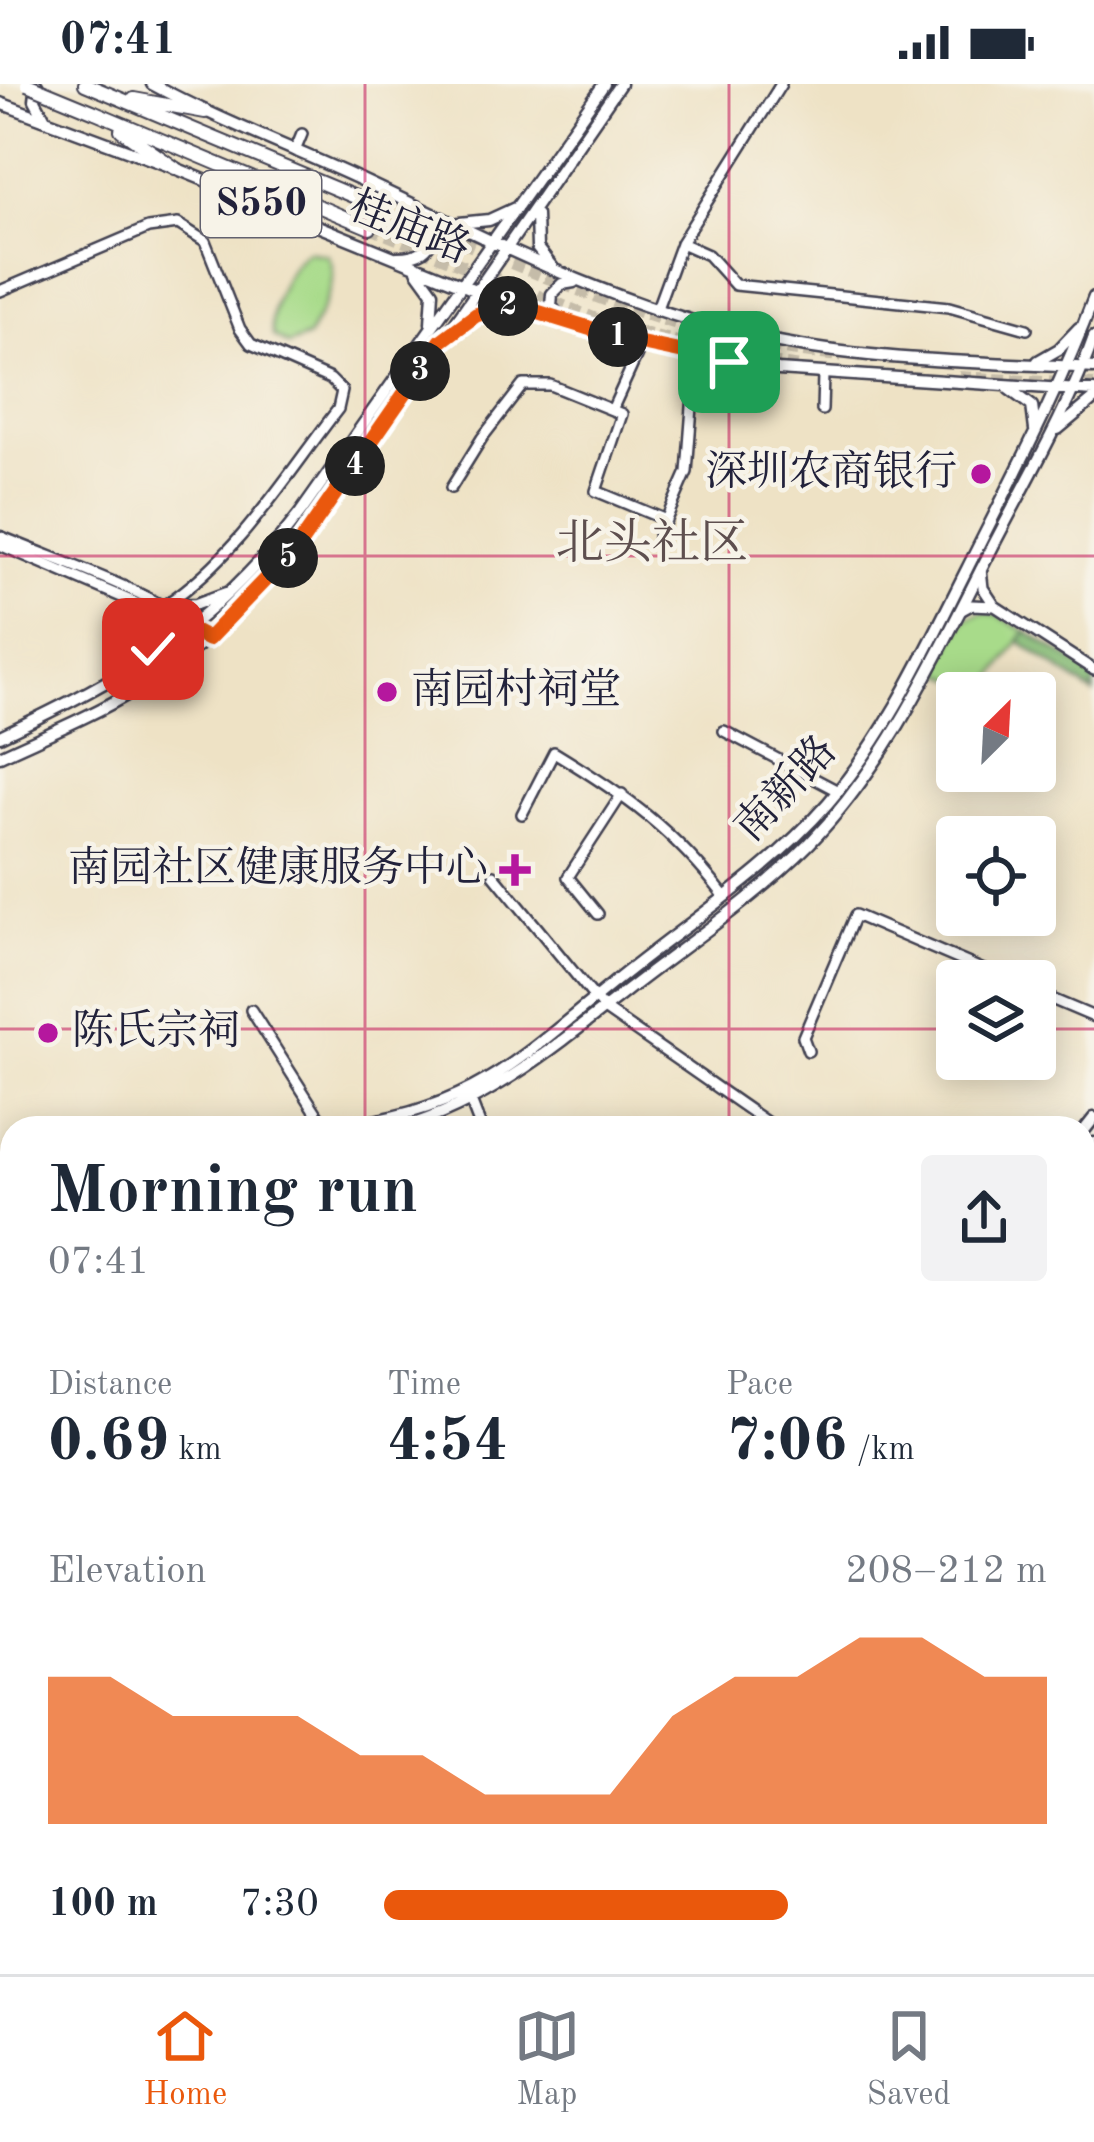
<!DOCTYPE html>
<html lang="en">
<head>
<meta charset="utf-8">
<style>
  body { margin:0; font-family:"Old Standard TT","Noto Serif SC",serif; background:#f2f2f3; color:#1f2937; height:100vh; display:flex; flex-direction:column; font-size:45px; white-space:nowrap }
  * { box-sizing:border-box; margin:0 }
  p { font-size:39px; color:#747a83 }
  .icon { flex:none; width:66px; height:66px; fill:none; stroke:currentColor; stroke-width:2; stroke-linecap:round; stroke-linejoin:round }
  .map { position:relative; flex:1; overflow:hidden }
  .sheet { position:absolute; left:0px; top:1032px; width:1095px; height:858px; display:flex; flex-direction:column; background:#fff; border-radius:36px 36px 0 0; box-shadow:0 6px 30px #0003 }
  .sheet>* { flex:none }
  .needle { width:78px; rotate:24deg }
  .fabs { position:absolute; left:936px; top:588px; display:grid; gap:24px }
  .fabs a { display:grid; place-items:center; width:120px; height:120px; border-radius:12px; background:#fff; box-shadow:0 6px 30px #0003; font-size:60px }
  .pin { position:absolute; display:grid; place-items:center; width:102px; height:102px; color:#fff; margin:-51px; border-radius:24px; box-shadow:0 6px 18px #0006 }
  .km { position:absolute; width:60px; height:60px; margin:-30px; border-radius:50%; background:#222; color:#fff; font-size:33px; line-height:60px; text-align:center }
  .round { display:grid; place-items:center; flex:none; width:126px; height:126px; border-radius:12px; background:#f2f2f3 }
  .headline { display:flex; align-items:center; justify-content:space-between; height:204px; padding:0 48px }
  h1 { font-size:66px; font-weight:600; line-height:90px }
  .stats { display:grid; grid-template-columns:repeat(3,1fr); gap:18px; height:204px; padding:12px 48px }
  .stats div { display:grid; align-content:center }
  .stats b { font-size:60px; font-weight:600 }
  .stats small { font-size:33px; font-weight:400 }
  .stats p { font-size:33px }
  .chart { height:336px; padding:24px 48px }
  .chart p { display:flex; justify-content:space-between }
  .chart svg { width:100%; height:216px; margin-top:12px; fill:#ea580c; opacity:.7 }
  ul { padding:0 48px; list-style:none; font-size:39px }
  li { display:grid; grid-template-columns:192px 144px 1fr; align-items:center; height:90px }
  li i { height:30px; border-radius:15px; background:#ea580c }
  .status { display:flex; justify-content:space-between; align-items:center; height:84px; padding:0 60px; background:#fff; direction:ltr }
  .status svg { height:33px; fill:currentColor }
  .dock { display:flex; justify-content:space-around; align-items:center; height:168px; border-top:3px solid #e0e1e3; background:#fff; font-size:33px; color:#747a83 }
  .dock a { display:grid; justify-items:center; gap:6px }
  .dock .active { color:#ea580c }
  .map>svg:first-child { display:block }
  .green { fill:#a8db8a; stroke:#657e62; stroke-width:3 }
  .forest { fill:#86bb76; stroke:#546e58; stroke-width:3 }
  .lines { fill:none; stroke-linecap:round; stroke-linejoin:round }
  .highway-tunnel { stroke:#c5bca9; stroke-width:12; stroke-dasharray:12 6; stroke-linecap:butt }
  .minor-casing { stroke:#413f50; stroke-width:14 }
  .major-casing { stroke:#413f50; stroke-width:15 }
  .highway-casing { stroke:#413f50; stroke-width:16 }
  .minor { stroke:#fff; stroke-width:9 }
  .major { stroke:#fff; stroke-width:10 }
  .highway { stroke:#fff; stroke-width:12 }
  .highway-bridge-casing { stroke:#413f50; stroke-width:16; stroke-linecap:butt }
  .highway-bridge { stroke:#fff; stroke-width:12 }
  .route-casing { stroke:#fff; stroke-width:24 }
  .route { stroke:#ea580c; stroke-width:15 }
  .grid { fill:none; stroke:#c2185b; stroke-width:3; stroke-opacity:0.55 }
  .poi-dot { fill:#b5179e; stroke:#f7f3e8; stroke-width:4.5 }
  .labels { text-anchor:middle; dominant-baseline:central; stroke-width:9; stroke-linejoin:round; paint-order:stroke }
  .shield { fill:#f7f3e8; stroke:#62616f; stroke-width:3 }
  .shield-label { font-size:39px; font-weight:bold; fill:#22223b }
  .street-label { font-size:42px; fill:#22223b; stroke:#f7f3e8 }
  .poi-label { font-size:42px; fill:#22223b; stroke:#f7f3e8; text-anchor:end }
  .quarter-label { font-size:48px; fill:#5e4f4f; stroke:#f7f3e8 }
</style>
</head>
<body>
<div class="status"><b>07:41</b><svg viewBox="0 0 49 12"><path d="M0 12V9h3v3zM5 12V6h3v6zM10 12V3h3v9zM15 12V0h3v12zM26 1h20v11H26zM47 4h2v5h-2z"/></svg></div>
<div class="map">
<svg width="1094" height="1890" viewBox="0 0 1094 1890">
  <rect width="100%" height="100%" fill="#f7f3e8"/>
  <filter id="ink" filterUnits="userSpaceOnUse"><feTurbulence type="fractalNoise" baseFrequency=".00833" numOctaves="2"/><feDisplacementMap in="SourceGraphic" scale="24" xChannelSelector="R" yChannelSelector="G"/><feConvolveMatrix kernelMatrix="1 2 1 2 8 2 1 2 1" color-interpolation-filters="sRGB"/></filter>
  <filter id="wash" filterUnits="userSpaceOnUse"><feTurbulence type="fractalNoise" baseFrequency=".004" numOctaves="4" result="noise"/><feDisplacementMap in="SourceGraphic" scale="48" xChannelSelector="R" yChannelSelector="G"/><feGaussianBlur stdDeviation="2.7" result="paint"/><feColorMatrix in="noise" values="0 0 0 0 0 0 0 0 0 0 0 0 0 0 0 0 0 1.4 0 .05"/><feComposite in="paint" operator="in"/></filter>
  <g filter="url(#wash)">
    <rect width="100%" height="100%" fill="#eee2c5"/>
    <path class="green" d="M308,167L327,171C344,193 319,230 308,253L288,261L273,252C266,229 287,179 308,167Z
      M983,528L997,531L1026,547L983,609L937,586L965,535Z
      M1094,1605V1890H1041L1035,1878H1083V1610Z"/>
    <path class="forest" d="M1026,547L1094,590V610L1019,557Z"/>
  </g>
  <g filter="url(#ink)">
    <g class="lines">
      <path class="highway-tunnel" d="M379,123C528,185 678,259 841,272
        M370,144L606,239L730,272
        M750,276L801,283
        M959,293L1094,301"/>
      <g class="minor-casing">
        <path id="minor" d="M295,67L302,50
          M681,159L708,171L735,201L949,223L1027,245
          M0,207L148,144L178,140L205,157L240,245L251,260L330,295L342,307L338,325C286,392 238,472 166,520
          M656,227L681,159L781,0
          M642,260L612,326L622,330L596,407L666,436
          M822,326L823,291
          M451,404L482,354L523,301H550L612,326
          M0,452C59,478 165,510 208,555
          M658,454L687,388L696,271
          M0,461L152,526L203,553
          M981,485L983,504L995,522L1094,586
          M960,527L971,521L995,522
          M724,647L838,707
          M522,730L554,668C626,712 673,745 725,813
          M494,791L604,925L775,1044
          M598,830L568,793L622,710
          M1035,908L1094,933
          M251,926L326,1044
          M808,967L803,953L855,831L1009,897
          M1083,1247L1094,1241
          M0,1269L12,1275
          M0,1378L12,1368
          M0,1664L12,1662
          M0,1720L12,1717
          M0,1860H12
          M53,1878L56,1890
          M648,1878L654,1890
          M633,1890L638,1878
          M876,1890L896,1878"/>
      </g>
      <g class="major-casing">
        <path id="major" d="M37,0L35,16L45,35
          M152,0C222,38 296,65 368,99C504,163 635,232 784,259C885,278 992,278 1094,284
          M0,19L175,84L497,215L634,258L778,286L1094,307
          M536,131L537,164L553,184
          M459,139L489,136L515,124
          M397,173C418,173 432,167 434,144L427,130
          M417,186L433,208L431,239
          M560,233L551,222L552,210L562,200L574,198
          M453,246L484,227L512,222
          M1038,277L1059,265L1079,244
          M1009,305L1032,322L1035,346
          M1058,345L1094,315
          M163,522L196,520L226,509
          M147,572L159,550L152,526
          M0,652C129,591 213,543 301,428L604,0
          M0,672C45,651 92,632 135,606C209,563 268,501 320,434L620,0
          M471,1018L481,1044
          M327,1044C469,1027 507,986 612,900C685,840 766,790 828,719C888,649 926,566 967,485C1012,395 1059,307 1094,213
          M401,1044C489,1018 554,964 625,908C686,860 755,815 810,759C891,675 938,569 991,466C1027,396 1068,327 1094,253
          M1083,1048L1094,1034
          M1083,1074L1094,1059
          M0,1110L12,1100
          M1091,1121L1087,1094L1094,1067
          M0,1126L12,1116
          M1083,1134L1094,1152
          M0,1441L12,1444
          M0,1459L12,1464
          M1083,1514L1094,1509
          M177,1878L179,1890
          M190,1878L193,1890
          M954,1878L959,1890
          M301,1890L325,1878"/>
      </g>
      <g class="highway-casing">
        <path id="highway" d="M85,0L379,123
          M134,15L205,28
          M95,28L370,144
          M121,46L175,84"/>
      </g>
      <use href="#minor" class="minor"/>
      <use href="#major" class="major"/>
      <use href="#highway" class="highway"/>
      <g class="highway-bridge-casing">
        <path id="highway-bridge" d="M27,0L95,28"/>
      </g>
      <use href="#highway-bridge" class="highway-bridge"/>
    </g>
  </g>
  <g class="lines" filter="url(#ink)">
    <g class="route-casing">
      <path id="route" d="M153,565L159,544L152,526L208,555L302,457L441,257L476,231L501,223H521L634,258L729,278"/>
    </g>
    <use href="#route" class="route"/>
  </g>
  <path class="grid" d="M365,0V1044M729,0V1044M0,472H1094M0,945H957M1035,945H1094M0,1418H12M1083,1418H1094M365,1878V1890M729,1878V1890"/>
  <g class="poi-dot">
    <circle cx="981" cy="390" r="12"/>
    <circle cx="387" cy="608" r="12"/>
    <path d="M509 768h12v12h12v12h-12v12h-12v-12h-12v-12h12z"/>
    <circle cx="48" cy="949" r="12"/>
  </g>
  <g class="labels">
    <rect class="shield" x="201" y="87" width="120" height="66" rx="9"/>
    <g class="shield-label">
      <text x="261" y="120">S550</text>
    </g>
    <g class="street-label">
      <text transform="translate(409 145) rotate(22)">桂庙路</text>
      <text transform="translate(787 706) rotate(-47)">南新路</text>
    </g>
    <g class="poi-label">
      <text x="957" y="390">深圳农商银行</text>
      <text x="411" y="608" text-anchor="start">南园村祠堂</text>
      <text x="488" y="786">南园社区健康服务中心</text>
      <text x="72" y="949" text-anchor="start">陈氏宗祠</text>
    </g>
    <g class="quarter-label">
      <text x="652" y="461">北头社区</text>
    </g>
  </g>
</svg>
<div class="fabs">
<a><svg class="needle" viewBox="-14 -14 28 28"><path d="M0-13l5 13h-10z" fill="#e53935"/><path d="M0 13l5-13h-10z" fill="#747a83"/></svg></a>
<a><svg class="icon" aria-label="locate" viewBox="0 0 24 24"><circle cx="12" cy="12" r="6"/><path d="M12 2v4M12 18v4M2 12h4M18 12h4"/></svg></a>
<a><svg class="icon" aria-label="layers" viewBox="0 0 24 24"><path d="M12 4l9 5-9 5-9-5zM3 14l9 5 9-5"/></svg></a>
</div>
<div class="pin" style="left:729px;top:278px;background:#1e9e55"><svg class="icon" aria-label="arrive" viewBox="0 0 24 24"><path d="M6 21V4h12l-3 4 3 4H6"/></svg></div>
<div class="pin" style="left:153px;top:565px;background:#d93025"><svg class="icon" aria-label="check" viewBox="0 0 24 24"><path d="M5 12l5 5 9-10"/></svg></div>
<b class="km" style="left:618px;top:253px">1</b>
<b class="km" style="left:508px;top:222px">2</b>
<b class="km" style="left:420px;top:287px">3</b>
<b class="km" style="left:355px;top:382px">4</b>
<b class="km" style="left:288px;top:474px">5</b>
<section class="sheet">
<div class="headline"><div><h1>Morning run</h1><p>07:41</p></div><a class="round"><svg class="icon" aria-label="share" viewBox="0 0 24 24"><path d="M12 15V3M7 8l5-5 5 5M5 13v7h14v-7"/></svg></a></div>
<div class="stats">
<div><p>Distance</p><b>0.69<small> km</small></b></div>
<div><p>Time</p><b>4:54</b></div>
<div><p>Pace</p><b>7:06<small> /km</small></b></div>
</div>
<div class="chart"><p><span>Elevation</span>208–212 m</p>
<svg viewBox="0 0 160 44" preserveAspectRatio="none"><path d="M0 44V14L10 14L20 22L30 22L40 22L50 30L60 30L70 38L80 38L90 38L100 22L110 14L120 14L130 6L140 6L150 14L160 14V44z"/></svg>
</div>
<ul>
<li><b>100 m</b>7:30<i style="width:61%"></i></li>
</ul>
</section>
</div>
<nav class="dock">
<a class="active"><svg class="icon" aria-label="home" viewBox="0 0 24 24"><path d="M3 11l9-7 9 7M6 9v11h12V9"/></svg>Home</a>
<a><svg class="icon" aria-label="map" viewBox="0 0 24 24"><path d="M3 6l6-2 6 2 6-2v14l-6 2-6-2-6 2zM9 4v14M15 6v14"/></svg>Map</a>
<a><svg class="icon" aria-label="saved" viewBox="0 0 24 24"><path d="M7 4h10v16l-5-4-5 4z"/></svg>Saved</a>
</nav>
</body>
</html>
